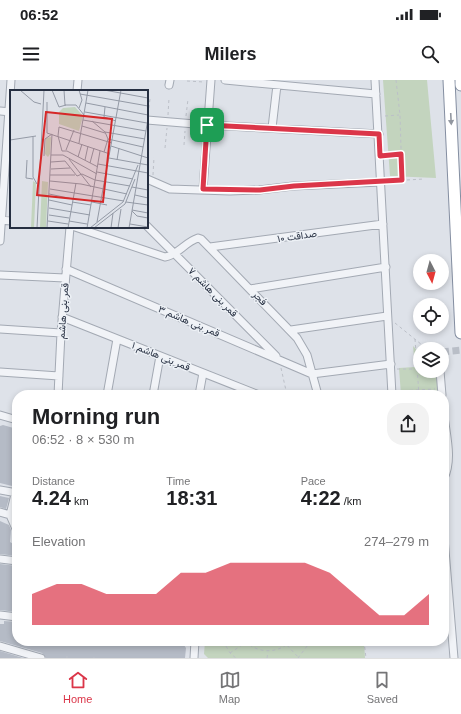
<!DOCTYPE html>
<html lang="en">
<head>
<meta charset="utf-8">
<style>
  body { margin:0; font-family:Arial,Vazirmatn,sans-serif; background:#f2f2f2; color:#202124; height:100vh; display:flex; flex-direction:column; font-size:15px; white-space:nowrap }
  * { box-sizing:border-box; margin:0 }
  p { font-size:13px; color:#757577 }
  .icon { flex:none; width:22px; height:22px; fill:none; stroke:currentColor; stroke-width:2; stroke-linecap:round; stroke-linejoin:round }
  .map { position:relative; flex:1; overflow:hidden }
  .details { position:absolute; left:12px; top:310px; width:437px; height:256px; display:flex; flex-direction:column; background:#fff; border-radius:16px; box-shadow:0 2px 6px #0003 }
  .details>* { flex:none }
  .needle { width:26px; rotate:174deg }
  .tools { position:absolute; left:413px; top:174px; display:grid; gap:8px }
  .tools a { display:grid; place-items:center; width:36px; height:36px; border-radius:50%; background:#fff; box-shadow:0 2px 6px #0003; font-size:20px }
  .pin { position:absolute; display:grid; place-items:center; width:34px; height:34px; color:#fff; margin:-17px; border-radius:8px; box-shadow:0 2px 6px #0006 }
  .round { display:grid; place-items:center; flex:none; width:42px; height:42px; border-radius:16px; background:#f2f2f2 }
  .headline { display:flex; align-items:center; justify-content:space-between; height:68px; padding:0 20px }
  h1 { font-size:22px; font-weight:700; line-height:30px }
  .stats { display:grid; grid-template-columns:repeat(3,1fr); gap:6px; height:68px; padding:4px 20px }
  .stats div { display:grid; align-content:center }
  .stats b { font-size:20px; font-weight:700 }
  .stats small { font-size:11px; font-weight:400 }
  .stats p { font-size:11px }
  .chart { height:112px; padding:8px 20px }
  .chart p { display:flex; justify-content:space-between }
  .chart svg { width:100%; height:72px; margin-top:4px; fill:#db3649; opacity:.7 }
  .status { display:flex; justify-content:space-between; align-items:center; height:28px; padding:0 20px; background:#fff; direction:ltr }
  .status svg { height:11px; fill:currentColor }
  header { display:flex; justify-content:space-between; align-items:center; height:52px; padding:0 20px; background:#fff; font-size:18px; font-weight:700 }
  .tabs { display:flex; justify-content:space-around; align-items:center; height:56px; border-top:1px solid #e0e0e0; background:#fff; font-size:11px; color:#757577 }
  .tabs a { display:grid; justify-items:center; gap:2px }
  .tabs .selected { color:#db3649 }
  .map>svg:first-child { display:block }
  .green { fill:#c3d4be }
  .building { fill:#b5bbc6 }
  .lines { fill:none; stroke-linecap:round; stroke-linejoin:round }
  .minor-tunnel { stroke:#b9bec7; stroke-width:7; stroke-dasharray:7 3.5; stroke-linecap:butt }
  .minor-casing { stroke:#a3a9b3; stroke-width:9 }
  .highway-casing { stroke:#848ea1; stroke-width:13 }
  .path { stroke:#bcc0c8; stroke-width:1; stroke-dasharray:3 3; stroke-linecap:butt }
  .minor { stroke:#f1f3f7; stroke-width:7 }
  .highway { stroke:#fff; stroke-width:11 }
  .oneway { fill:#9297a0 }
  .route-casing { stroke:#fff; stroke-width:8 }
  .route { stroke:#db3649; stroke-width:5 }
  .labels { text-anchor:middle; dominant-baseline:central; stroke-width:3; stroke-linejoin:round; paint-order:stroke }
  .street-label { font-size:10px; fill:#262f41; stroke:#edf1f6 }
  .inset-road { fill:none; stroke:#949aa6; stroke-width:1 }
  .view { fill:#d62828; fill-opacity:0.15; stroke:#d62828; stroke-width:2 }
  .inset-edge { fill:none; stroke:#262f41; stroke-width:2 }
</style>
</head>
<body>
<div class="status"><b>06:52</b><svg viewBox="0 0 49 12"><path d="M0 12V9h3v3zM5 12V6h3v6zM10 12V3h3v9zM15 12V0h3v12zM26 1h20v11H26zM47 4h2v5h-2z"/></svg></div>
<header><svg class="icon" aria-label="menu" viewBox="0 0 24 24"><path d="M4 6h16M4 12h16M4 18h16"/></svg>Milers<svg class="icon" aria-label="search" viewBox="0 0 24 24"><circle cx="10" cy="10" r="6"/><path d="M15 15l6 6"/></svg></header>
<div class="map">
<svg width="461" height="578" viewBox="0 0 461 578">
  <rect width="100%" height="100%" fill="#dee2e9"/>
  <path class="green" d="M383,0H427L436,98L390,96Z
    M413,266L420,273V291H436L438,315H401L399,288L415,287Z
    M205,561H364L365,578H208L204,574Z"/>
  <path class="building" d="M3,345L17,349V401L14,402L12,406L0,403V346Z
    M0,416L9,418L6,429L0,427Z
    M0,441L9,445L11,450L10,462L15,465L17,476L0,474Z
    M0,484L17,486V532L0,530Z
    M4,541L17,542V561H181L186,568L185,578H46L42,573L0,561V544H4Z
    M0,571L23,578H0Z"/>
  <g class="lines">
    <path class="minor-tunnel" d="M442,272L461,270"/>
    <g class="minor-casing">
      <path id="minor" d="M225,0L376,14
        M375,0L392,315
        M169,5L170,0
        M77,11L78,0
        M0,31L11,32
        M147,40L207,45L379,54
        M272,48L277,5
        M147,99L170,109L230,111L259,110L293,106L381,102
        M203,109L211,0
        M0,140L11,141
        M147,146L276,276
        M75,147L165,177C178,175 185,162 198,158L201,159L297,258L307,275L318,315
        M0,161L11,0
        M210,167L383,144
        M66,189L312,294L391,284
        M0,195L65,198
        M250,209L386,187
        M62,237L259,315
        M0,249L61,253
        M291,250L387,236
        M440,291L442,315
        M0,292L59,296
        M58,315L61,253L70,147
        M107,315L117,259
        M153,315L160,276
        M199,315L203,293
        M0,335L17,340
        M444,336C446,354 453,380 444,398
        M0,410L17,413
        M0,432L10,435L17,451
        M10,435L17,406
        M444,458L454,578
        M0,479L17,481
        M0,535L17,537
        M0,566L41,578
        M194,578L195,561"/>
    </g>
    <g class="highway-casing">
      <path id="highway" d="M449,0L461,253
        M461,0V5"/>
    </g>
    <path class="path" d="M396,0L400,35L402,101
      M187,1L204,2
      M148,34L150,19
      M168,35L169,18
      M186,36L188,19
      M385,36L399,35
      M184,65L185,51
      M165,68L167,48
      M386,76L401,74
      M153,95L154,77
      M389,101L424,99
      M395,243L427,269
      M415,259L419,315
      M281,288L287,315
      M397,289H420
      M398,311L435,309
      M223,561L230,573L236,578
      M245,561C258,574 278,574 291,561
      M283,561L299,578
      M364,561L366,578
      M230,573L248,561
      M67,578V576
      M94,578V577
      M267,578L268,572
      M298,578L311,561"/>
    <use href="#minor" class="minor"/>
    <use href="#highway" class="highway"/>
  </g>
  <defs><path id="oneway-solid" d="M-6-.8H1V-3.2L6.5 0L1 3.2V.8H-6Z"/></defs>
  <use class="oneway" href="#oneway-solid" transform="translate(451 39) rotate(87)"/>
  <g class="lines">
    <g class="route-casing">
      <path id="route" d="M207,45L379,54L380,76L401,74L402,100L294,106L260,110L203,109Z"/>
    </g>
    <use href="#route" class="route"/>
  </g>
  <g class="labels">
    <g class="street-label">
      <text transform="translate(297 156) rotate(-8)">صداقت ۱۰</text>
      <text transform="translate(213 212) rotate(45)">قمر بنی هاشم ۷</text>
      <text transform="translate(260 218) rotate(45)">فجر</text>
      <text transform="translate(63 231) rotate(-86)">قمر بنی هاشم</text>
      <text transform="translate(189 241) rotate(23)">قمر بنی هاشم ۳</text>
      <text transform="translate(161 276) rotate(22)">قمر بنی هاشم ۱</text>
    </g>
  </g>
  <g transform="translate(10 10)">
    <rect width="138" height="138" fill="#dee2e9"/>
    <path d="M65,17L73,26L69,41L49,34V22L53,18ZM41,47L40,64L38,67L35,64L36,48ZM23,91L26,93L24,138H21ZM32,91L38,92L36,138H30Z" fill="#c3d4be"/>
    <path class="inset-road" d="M10,0L24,12L31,14M42,0L49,17L56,15M54,0L55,15H66L74,25M69,0L72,10L69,18M94,0L138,8M70,4L138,16M37,12V43L100,64M76,13L138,25M95,17L94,27L106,31M75,22L137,33M73,30L136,41M82,31L95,42L135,49M72,36L95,43M95,42L98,49L133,57M23,47V87L27,94M0,50L26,46M69,53L78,0M101,56L138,68M56,60L64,40M94,62L98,49M41,65H53L87,84M34,66L35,49L42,44L37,138M68,67L72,54M99,68L138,75M59,69L81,97M17,70L16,88L23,89M75,70L78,56M107,70L109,58M41,72L55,71L67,86L72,84L85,90L120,96M80,73L84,58M88,74L138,83M88,77L57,61H52L48,46L49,37L102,53M41,79L60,78M87,82L123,89M40,85H65M40,91L71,94L117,104M122,97L138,100M40,99L114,111M39,104L63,109M125,105L138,108M39,110L62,115M62,112L81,115M82,112L97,115M116,112L138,115M39,118L80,125M122,120L138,123M122,121L127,126L138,128M39,125L59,128M38,131L58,134M59,131L77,134M87,132L111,0M120,134L138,137M27,138L34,0M58,138L66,93M77,138L90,61M80,138L113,112L128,75M84,138L115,114L125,89M101,138L103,123M108,138L111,119M119,138L138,29"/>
    <path class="view" d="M36,22L102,29L93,112L27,105Z"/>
    <rect width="138" height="138" class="inset-edge"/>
  </g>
</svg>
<div class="tools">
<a><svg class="needle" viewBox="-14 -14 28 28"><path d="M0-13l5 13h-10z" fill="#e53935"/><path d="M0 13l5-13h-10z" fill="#757577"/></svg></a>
<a><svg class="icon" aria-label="locate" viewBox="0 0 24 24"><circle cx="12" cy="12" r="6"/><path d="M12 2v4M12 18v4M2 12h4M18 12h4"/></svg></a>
<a><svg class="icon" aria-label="layers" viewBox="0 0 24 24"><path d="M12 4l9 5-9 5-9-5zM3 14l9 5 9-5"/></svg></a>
</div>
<div class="pin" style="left:207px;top:45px;background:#1e9e55"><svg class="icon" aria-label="arrive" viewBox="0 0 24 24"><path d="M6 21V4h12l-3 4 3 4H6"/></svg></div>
<section class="details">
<div class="headline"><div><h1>Morning run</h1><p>06:52 · 8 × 530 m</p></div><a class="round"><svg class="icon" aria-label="share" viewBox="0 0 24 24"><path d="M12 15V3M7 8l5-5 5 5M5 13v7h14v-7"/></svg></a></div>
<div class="stats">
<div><p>Distance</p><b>4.24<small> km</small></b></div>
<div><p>Time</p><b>18:31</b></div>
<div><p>Pace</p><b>4:22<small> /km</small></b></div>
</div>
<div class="chart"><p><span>Elevation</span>274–279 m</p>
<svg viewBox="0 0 160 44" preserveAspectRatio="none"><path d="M0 44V25L10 19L20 19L30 25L40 25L50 25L60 12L70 12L80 6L90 6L100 6L110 6L120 12L130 25L140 38L150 38L160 25V44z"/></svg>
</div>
</section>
</div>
<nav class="tabs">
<a class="selected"><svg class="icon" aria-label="home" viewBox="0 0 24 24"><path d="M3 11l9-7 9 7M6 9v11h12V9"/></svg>Home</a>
<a><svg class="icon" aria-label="map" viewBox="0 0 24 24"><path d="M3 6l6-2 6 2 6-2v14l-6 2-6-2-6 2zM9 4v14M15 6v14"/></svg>Map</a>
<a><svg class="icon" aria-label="saved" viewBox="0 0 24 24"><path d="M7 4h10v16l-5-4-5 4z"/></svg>Saved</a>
</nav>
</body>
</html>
